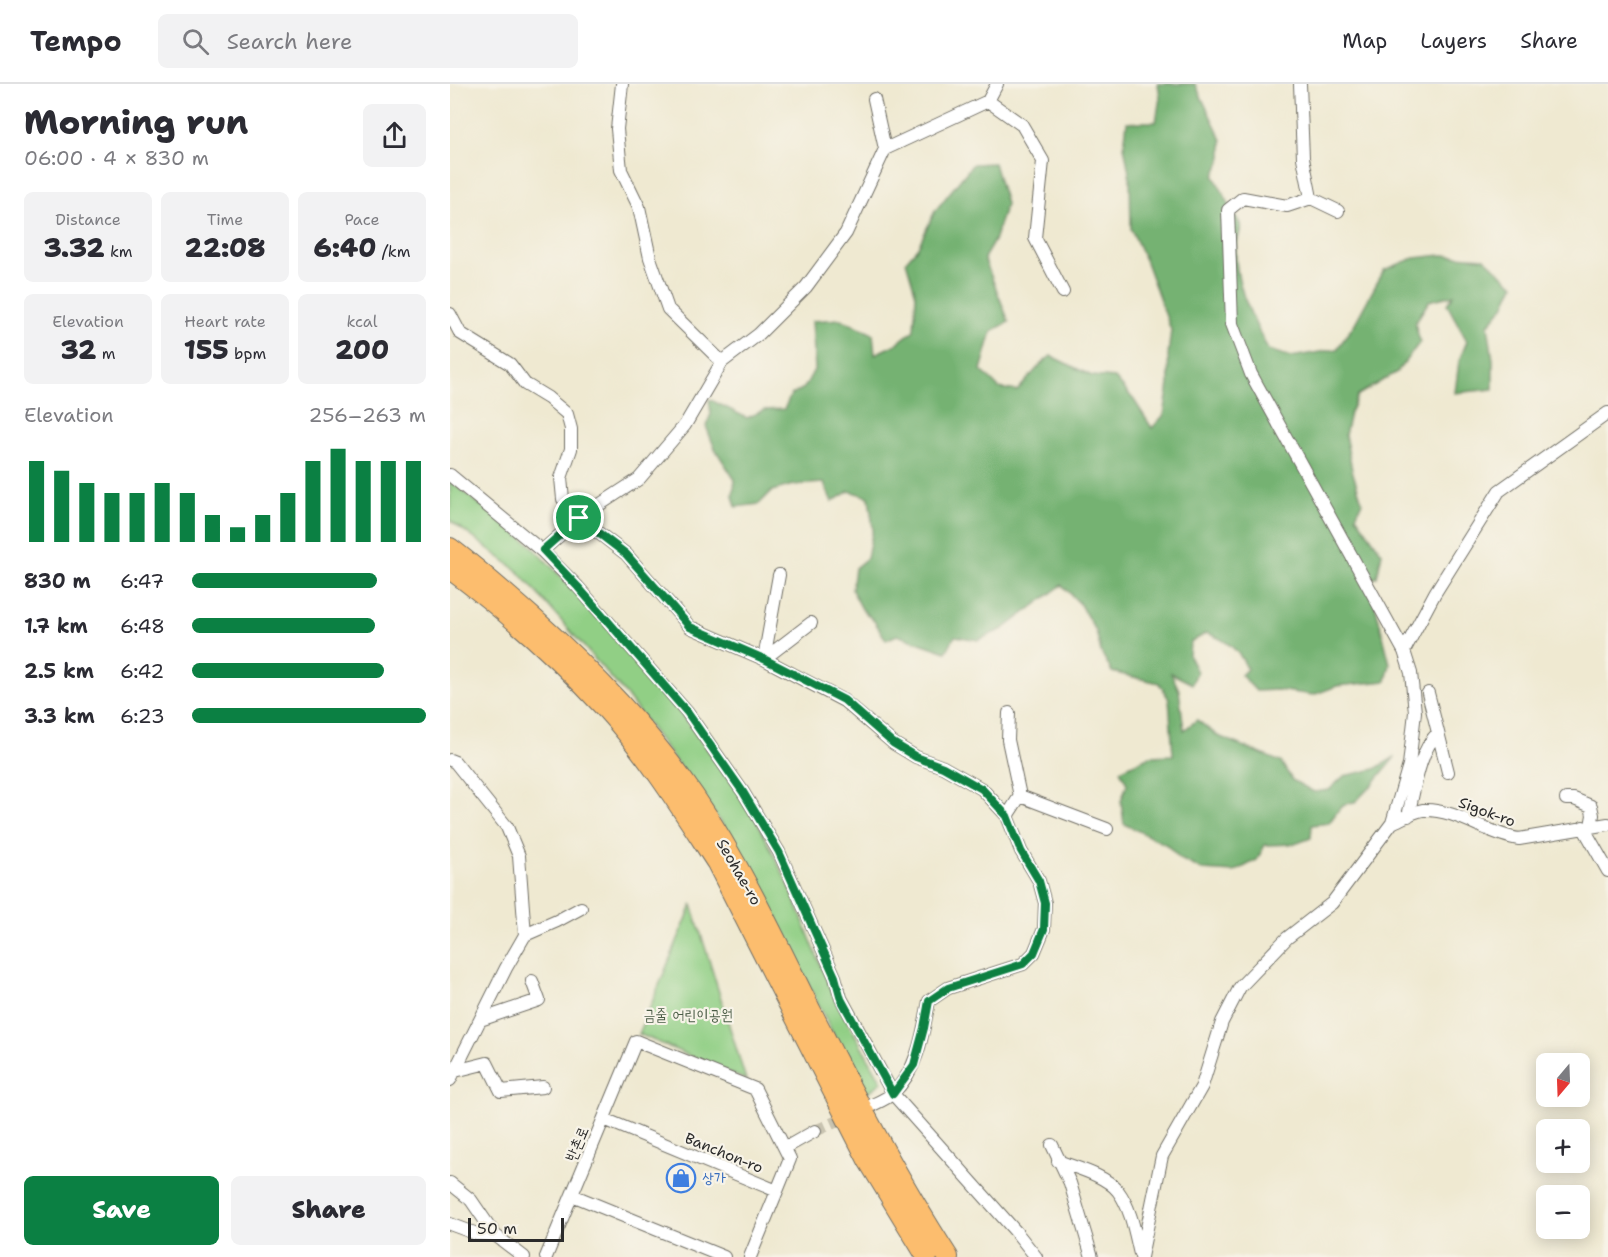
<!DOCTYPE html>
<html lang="en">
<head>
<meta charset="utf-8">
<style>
  body { margin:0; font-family:"Shantell Sans","Poor Story",sans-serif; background:#f2f2f3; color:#2b2b33; height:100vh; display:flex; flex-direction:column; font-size:22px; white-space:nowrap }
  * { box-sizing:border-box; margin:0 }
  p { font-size:20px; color:#7c7c81 }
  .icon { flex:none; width:33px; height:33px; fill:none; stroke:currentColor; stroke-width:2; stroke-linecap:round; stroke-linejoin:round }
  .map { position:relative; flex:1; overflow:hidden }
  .panel { display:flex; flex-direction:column; background:#fff; width:450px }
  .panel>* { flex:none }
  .needle { width:39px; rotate:199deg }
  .controls { position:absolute; left:1086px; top:969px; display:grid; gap:12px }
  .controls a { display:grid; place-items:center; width:54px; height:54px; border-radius:9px; background:#fff; box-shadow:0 3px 15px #0003; font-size:30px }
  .scale { position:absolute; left:18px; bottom:15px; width:96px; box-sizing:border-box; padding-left:6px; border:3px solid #2b2b2b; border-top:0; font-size:16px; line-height:21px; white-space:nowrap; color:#2b2b2b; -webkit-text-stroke:4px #f7f3e8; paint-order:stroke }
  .pin { position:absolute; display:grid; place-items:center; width:51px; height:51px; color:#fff; margin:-26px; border:3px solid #fff; border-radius:50%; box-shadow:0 2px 6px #0007 }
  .round { display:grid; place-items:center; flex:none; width:63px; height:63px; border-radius:9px; background:#f2f2f3 }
  .headline { display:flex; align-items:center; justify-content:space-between; height:102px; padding:0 24px }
  h1 { font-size:33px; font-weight:800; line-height:45px }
  .metrics { display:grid; grid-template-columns:repeat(3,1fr); gap:9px; height:102px; padding:6px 24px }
  .metrics div { display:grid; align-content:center; border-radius:9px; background:#f2f2f3; text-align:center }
  .metrics b { font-size:26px; font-weight:800 }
  .metrics small { font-size:16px; font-weight:400 }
  .metrics p { font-size:16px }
  .chart { height:168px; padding:12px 24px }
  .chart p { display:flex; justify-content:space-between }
  .chart svg { width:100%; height:108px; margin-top:6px; stroke:#0b8043; stroke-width:6 }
  .action { display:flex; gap:12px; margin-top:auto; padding:12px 24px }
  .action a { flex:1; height:69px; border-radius:9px; background:#0b8043; color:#fff; font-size:24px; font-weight:800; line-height:69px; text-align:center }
  .action a+a { background:#f2f2f3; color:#2b2b33 }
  ul { padding:0 24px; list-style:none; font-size:20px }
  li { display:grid; grid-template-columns:96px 72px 1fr; align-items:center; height:45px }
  li i { height:15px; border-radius:8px; background:#0b8043 }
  header { display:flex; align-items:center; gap:36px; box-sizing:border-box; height:84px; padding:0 30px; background:#fff; border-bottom:2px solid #e1e1e2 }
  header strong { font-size:28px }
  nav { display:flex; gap:33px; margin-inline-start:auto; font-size:21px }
  .search { width:420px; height:54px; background:#f2f2f3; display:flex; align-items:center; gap:15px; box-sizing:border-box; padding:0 21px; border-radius:9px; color:#7c7c81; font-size:22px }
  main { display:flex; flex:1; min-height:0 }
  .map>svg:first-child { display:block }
  .green { fill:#91cf85; stroke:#5e7d58; stroke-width:1.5 }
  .forest { fill:#74b272; stroke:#506e4e; stroke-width:1.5 }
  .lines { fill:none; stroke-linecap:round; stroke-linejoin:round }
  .minor-tunnel { stroke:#c8c3b0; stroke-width:12; stroke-dasharray:12 6; stroke-linecap:butt }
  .minor-casing { stroke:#706e65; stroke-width:14 }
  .trunk-casing { stroke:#706e65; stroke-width:22 }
  .minor { stroke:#fff; stroke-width:12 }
  .trunk { stroke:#fcbd6e; stroke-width:20 }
  .route-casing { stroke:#fff; stroke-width:12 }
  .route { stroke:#0b8043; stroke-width:8 }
  .labels { text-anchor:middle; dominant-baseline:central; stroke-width:4.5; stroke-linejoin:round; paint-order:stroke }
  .street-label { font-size:15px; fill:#2b2b2b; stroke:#f7f3e8 }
  .park-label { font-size:15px; fill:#4a5c46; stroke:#f7f3e8 }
  .shop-label { font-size:15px; fill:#366cbe; stroke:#f7f3e8; text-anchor:start }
</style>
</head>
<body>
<header>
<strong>Tempo</strong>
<div class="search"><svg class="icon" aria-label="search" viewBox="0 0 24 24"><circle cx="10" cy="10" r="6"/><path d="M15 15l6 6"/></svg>Search here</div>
<nav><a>Map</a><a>Layers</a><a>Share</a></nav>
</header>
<main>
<section class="panel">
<div class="headline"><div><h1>Morning run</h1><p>06:00 · 4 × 830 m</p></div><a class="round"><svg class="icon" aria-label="share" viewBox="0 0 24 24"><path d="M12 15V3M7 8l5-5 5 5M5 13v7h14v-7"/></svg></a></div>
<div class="metrics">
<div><p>Distance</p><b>3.32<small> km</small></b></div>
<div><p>Time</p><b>22:08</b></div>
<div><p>Pace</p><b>6:40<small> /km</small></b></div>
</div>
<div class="metrics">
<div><p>Elevation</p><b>32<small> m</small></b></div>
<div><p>Heart rate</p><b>155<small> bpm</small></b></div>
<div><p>kcal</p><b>200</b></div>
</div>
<div class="chart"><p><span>Elevation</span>256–263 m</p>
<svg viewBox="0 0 160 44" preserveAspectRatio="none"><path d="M5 44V11M15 44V15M25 44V20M35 44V24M45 44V24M55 44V20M65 44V24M75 44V33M85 44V38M95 44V33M105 44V24M115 44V11M125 44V6M135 44V11M145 44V11M155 44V11"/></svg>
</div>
<ul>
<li><b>830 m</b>6:47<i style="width:79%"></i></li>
<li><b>1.7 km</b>6:48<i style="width:78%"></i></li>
<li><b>2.5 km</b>6:42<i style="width:82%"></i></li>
<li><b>3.3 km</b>6:23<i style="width:100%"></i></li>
</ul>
<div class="action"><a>Save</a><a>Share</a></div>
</section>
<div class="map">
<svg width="1158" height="1173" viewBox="0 0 1158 1173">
  <rect width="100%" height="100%" fill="#f7f3e8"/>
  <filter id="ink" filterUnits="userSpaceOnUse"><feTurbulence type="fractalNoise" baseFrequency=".0167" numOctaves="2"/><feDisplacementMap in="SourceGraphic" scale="12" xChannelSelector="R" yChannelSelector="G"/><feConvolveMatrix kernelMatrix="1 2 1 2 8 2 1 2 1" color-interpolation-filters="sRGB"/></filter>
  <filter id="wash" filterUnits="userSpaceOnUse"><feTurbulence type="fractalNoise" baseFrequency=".008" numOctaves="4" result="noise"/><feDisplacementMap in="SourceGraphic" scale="24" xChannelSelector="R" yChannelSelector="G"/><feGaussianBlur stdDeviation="1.35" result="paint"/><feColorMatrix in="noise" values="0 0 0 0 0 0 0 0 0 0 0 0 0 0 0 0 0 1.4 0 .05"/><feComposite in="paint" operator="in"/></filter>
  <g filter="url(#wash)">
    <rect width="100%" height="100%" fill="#efe9d1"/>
    <path class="green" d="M0,397L82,462L159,544L196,593L231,630L299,721L339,802L383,912L432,998L416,1010L392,968L337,857L281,752L177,612L68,487L0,436Z
      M242,821L296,996L189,950Z"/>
    <path class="forest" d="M708,0H745L772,56V73L764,92L791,142C790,149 787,157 786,165C784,201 803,234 818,266L841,273L887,265L904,241L934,186L964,174L992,171L1034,174L1064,201L1054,222L1038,241L1043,276V305L1005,309L1009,277L1017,257L997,220L1004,211L979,217L965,239L970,258L947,288L908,311L900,329L895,351L902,386L912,418L906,432L932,469L927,493L919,496L940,580L936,597L887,602L863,611L827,606L806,607L791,591L797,585C790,566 775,555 756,549L740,559L739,572L747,588L742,600L721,589L729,606L734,646L747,636L768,652L831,678L842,696L864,708L879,706L894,692L925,685L945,673L922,701L905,718L898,719L890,724L879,739L862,741L861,754L845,760L815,761L807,776L784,788L752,786L730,775L717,761L674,740L671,717L677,700L670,686L700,672L723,671L719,615L709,599L662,588L651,568L646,547L629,519L612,501L553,545L528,556L505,552L496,568L447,551L436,556L425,538L412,525L402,506L405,484L417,474L423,445L419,413L399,407L382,418L374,399L343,401L322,407L309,420L286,423L283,412L285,396L265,365L256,342L261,330L259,315L297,334L314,326L334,325L341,311L354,304L365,284L362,237L391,235L423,250L425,270L446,260L464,246L466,211L456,177L468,163L485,127L523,80L544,79L556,120L544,157L534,174L559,238L542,247L531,286L549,304L567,307L591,280L601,272L642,292L665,294L684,316L702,344L714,331L719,300L718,271L721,246L696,178L681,145L680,94L674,62L677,38H706L710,13Z"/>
  </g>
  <g filter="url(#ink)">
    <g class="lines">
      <path class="minor-tunnel" d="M365,1047L401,1031"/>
      <g class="minor-casing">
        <path id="minor" d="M172,0L167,45L171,86L189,123L200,174L218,225L272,278
          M850,0L853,74L861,114L837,122L793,114L778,126L782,240L801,290L954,567
          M424,15L435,65L538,17L547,0
          M538,17L572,41L593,77L585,154L613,208
          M861,114L888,127
          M0,230L10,249L60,280L75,300L98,314L117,330L121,345V365L111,394L113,415L129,434L176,470L240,543L314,575L394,617L443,659L466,673L493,683L532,705L557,732L571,767L589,797L595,819L594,845L584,869L573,880L498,904L479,917C473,949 468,986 443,1009C437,1015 426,1019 418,1023
          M0,391L92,467L128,503L237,628L293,708L329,768L385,893L391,914L443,1010L567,1149L586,1173
          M92,467L129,434L189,395L235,341L272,278L309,250L356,203L396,149L435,65
          M314,575L329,491
          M314,575L361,539
          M978,609L998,688
          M559,629L558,656L570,712
          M0,676L5,678L57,743L69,772L75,851L56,884L0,996
          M1116,715H1124L1141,722L1143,731L1141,742
          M557,732L570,712L657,745
          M958,732C964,708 969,666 988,649
          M942,739C951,735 964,727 973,726C1008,725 1036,750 1069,755L1158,740
          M1133,743L1158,787
          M75,851L107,837L131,824
          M30,936L89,916L82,897
          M3,985L5,987L37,979L51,1007L93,1003
          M602,1061L620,1099L642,1173
          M335,1064L365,1047
          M608,1077C626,1084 655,1091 668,1107C681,1124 685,1149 690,1170
          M0,1099L21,1116L45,1151L74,1173
          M122,1111L274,1173
          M0,1140L27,1150L45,1151
          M96,1173L186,957L305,1005L340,1075L327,1107L154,1035
          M300,1173L327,1107
          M691,1173L712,1072L752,1002L772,938L790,903L837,854L882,819L942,739L959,681L965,628L961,589L954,567L985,509L1049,407L1158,329"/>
      </g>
      <g class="trunk-casing">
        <path id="trunk" d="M0,464C29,486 56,510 83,534C144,589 198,645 244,712C290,780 325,854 361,927C404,1011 447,1094 498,1173
          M0,485C57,527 109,574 157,626C199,672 233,727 267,779L418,1076L477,1173"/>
      </g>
      <use href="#minor" class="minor"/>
      <use href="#trunk" class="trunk"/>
    </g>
  </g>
  <g class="lines" filter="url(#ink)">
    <g class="route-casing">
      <path id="route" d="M129,434L176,470L240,543L314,575L394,616L443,659L466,673L493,683L532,705L557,732L571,767L589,797L595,819L594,845L584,869L573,880L498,904L479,917L474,944L464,981L443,1010L391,915L385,893L329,768L293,708L237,628L128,503L93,466Z"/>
    </g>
    <use href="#route" class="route"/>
  </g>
  <defs>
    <g id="shop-ring" transform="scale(1.5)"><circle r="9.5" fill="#f7f3e8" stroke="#3f7fe0" stroke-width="1.5"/><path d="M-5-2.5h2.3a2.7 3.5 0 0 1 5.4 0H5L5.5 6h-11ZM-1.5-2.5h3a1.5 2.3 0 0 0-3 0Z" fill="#3f7fe0"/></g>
  </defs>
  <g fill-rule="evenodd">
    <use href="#shop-ring" x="231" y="1094"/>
  </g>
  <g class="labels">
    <g class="street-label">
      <text transform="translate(1037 728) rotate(20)">Sigok-ro</text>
      <text transform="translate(289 788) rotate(60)">Seohae-ro</text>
      <text transform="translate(127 1060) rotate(-67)">반촌로</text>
      <text transform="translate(274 1069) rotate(22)">Banchon-ro</text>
    </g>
    <g class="park-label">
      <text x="238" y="931">금줄 어린이공원</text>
    </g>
    <g class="shop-label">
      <text x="252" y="1094">상가</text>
    </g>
  </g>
</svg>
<div class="controls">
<a><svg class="needle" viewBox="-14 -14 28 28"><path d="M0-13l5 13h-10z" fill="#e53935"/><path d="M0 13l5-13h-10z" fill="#7c7c81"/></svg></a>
<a>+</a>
<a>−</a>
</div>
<div class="scale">50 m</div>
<div class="pin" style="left:129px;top:434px;background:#1e9e55"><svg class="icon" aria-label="arrive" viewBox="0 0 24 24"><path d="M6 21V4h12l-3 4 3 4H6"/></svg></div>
</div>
</main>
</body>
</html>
